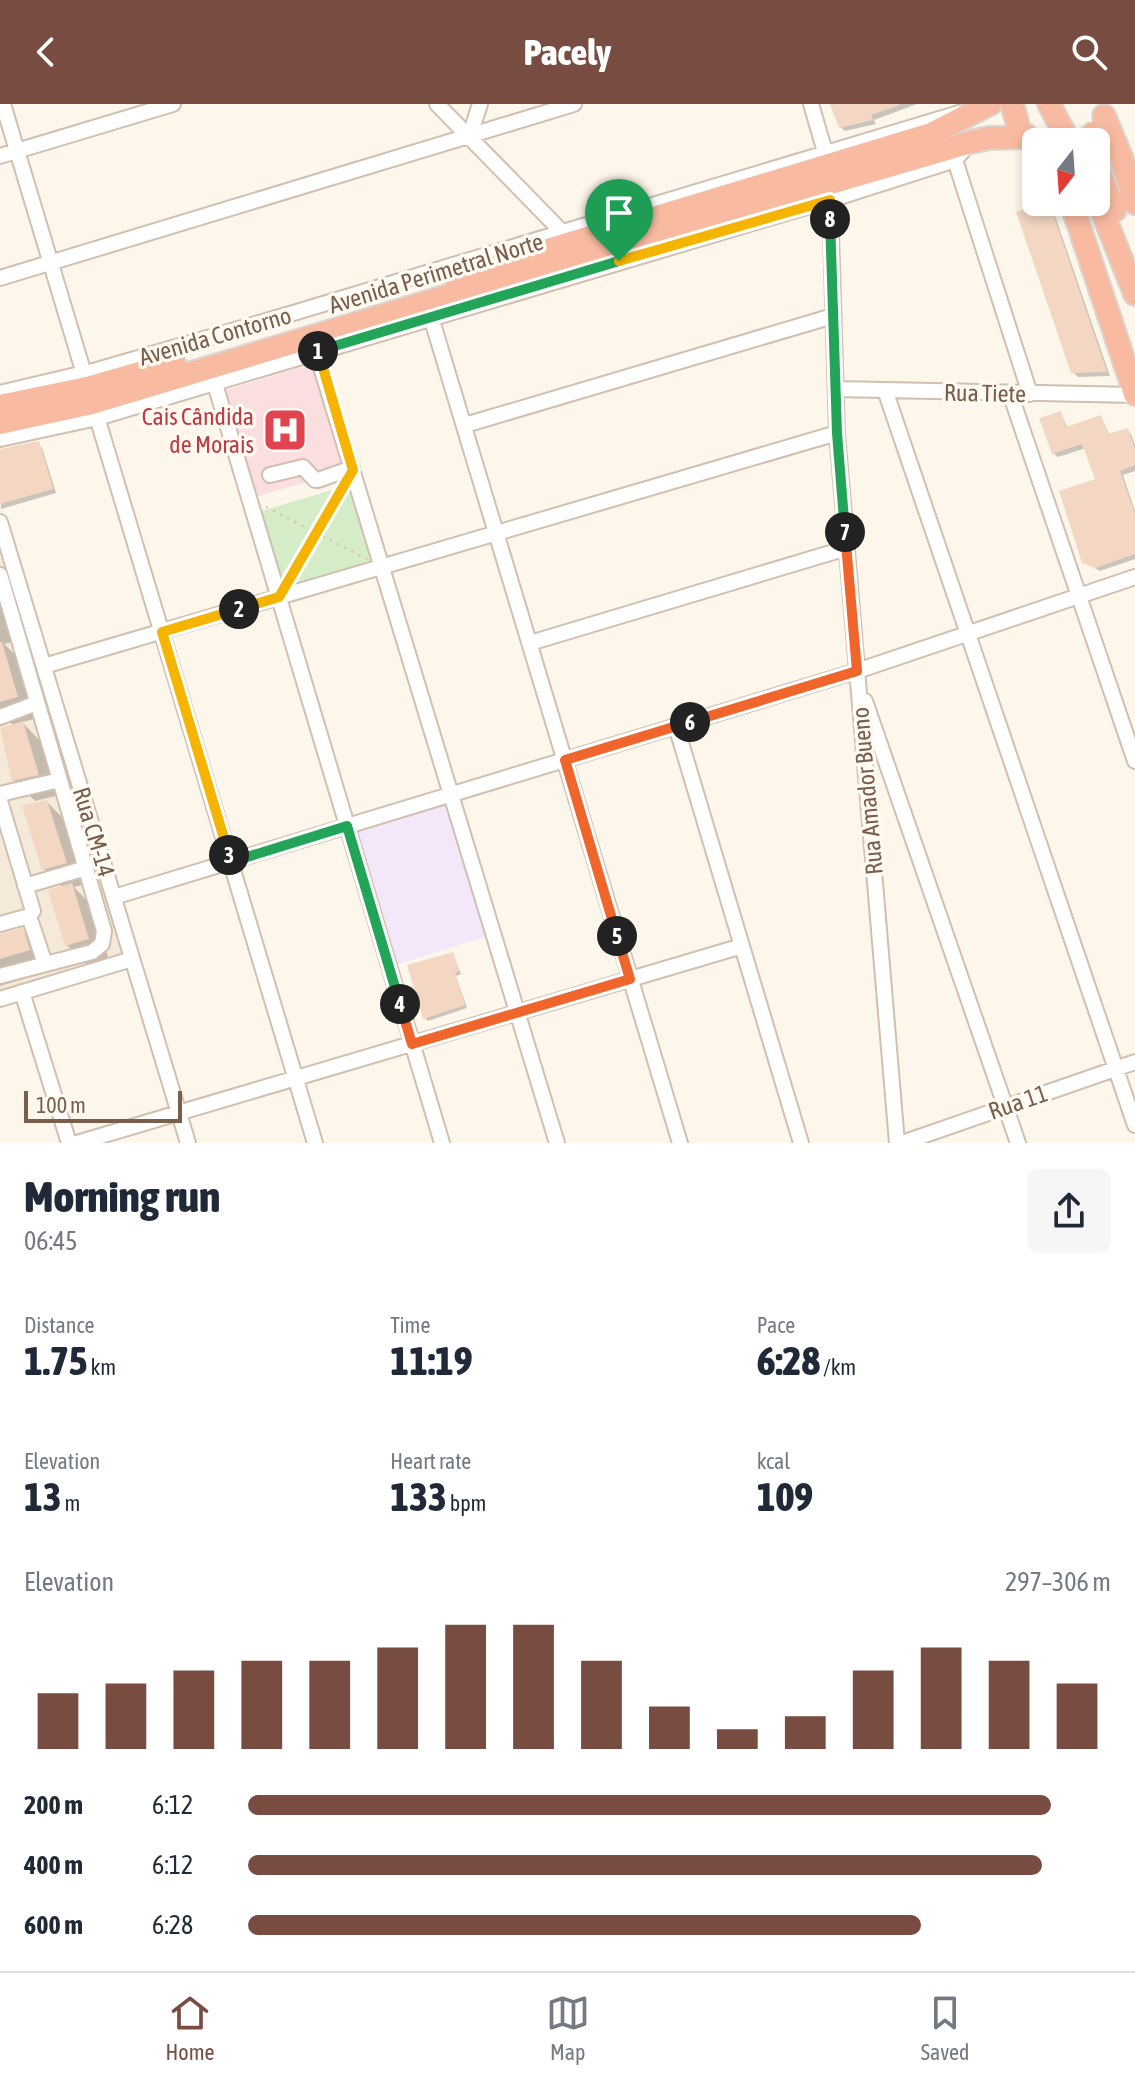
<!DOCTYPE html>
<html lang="en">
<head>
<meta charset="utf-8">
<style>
  body { margin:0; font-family:"Asap Condensed",sans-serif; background:#f6f6f7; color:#1f2937; height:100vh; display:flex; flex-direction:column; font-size:30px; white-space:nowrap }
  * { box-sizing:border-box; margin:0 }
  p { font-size:26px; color:#747a83 }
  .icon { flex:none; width:44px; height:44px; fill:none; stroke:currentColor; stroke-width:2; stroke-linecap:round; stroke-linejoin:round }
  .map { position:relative; height:1039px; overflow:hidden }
  .panel { display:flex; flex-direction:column; background:#fff; flex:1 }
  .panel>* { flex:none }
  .needle { width:52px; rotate:197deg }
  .fabs { position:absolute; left:1022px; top:24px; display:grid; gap:16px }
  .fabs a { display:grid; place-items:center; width:88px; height:88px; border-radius:12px; background:#fff; box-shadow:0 4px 12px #0003; font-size:40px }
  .scale { position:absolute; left:24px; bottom:20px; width:158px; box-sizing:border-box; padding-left:8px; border:4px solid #7a5e4c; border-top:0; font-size:22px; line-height:28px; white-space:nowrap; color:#7a5e4c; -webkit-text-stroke:6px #fffaf2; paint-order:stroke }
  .pin { position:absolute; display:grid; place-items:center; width:68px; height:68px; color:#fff; margin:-82px -34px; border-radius:50% 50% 50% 0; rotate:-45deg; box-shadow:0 0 8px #0007 }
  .pin .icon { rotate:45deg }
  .km { position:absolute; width:40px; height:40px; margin:-20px; border-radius:50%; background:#222; color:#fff; font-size:22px; line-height:40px; text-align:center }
  .round { display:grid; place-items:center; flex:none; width:84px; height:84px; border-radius:12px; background:#f6f6f7 }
  .summary { display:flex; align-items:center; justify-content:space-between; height:136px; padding:0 24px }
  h1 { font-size:44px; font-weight:800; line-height:60px }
  .stats { display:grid; grid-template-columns:repeat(3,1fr); gap:12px; height:136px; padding:8px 24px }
  .stats div { display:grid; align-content:center }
  .stats b { font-size:40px; font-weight:800 }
  .stats small { font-size:22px; font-weight:400 }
  .stats p { font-size:22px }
  .chart { height:224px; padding:16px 24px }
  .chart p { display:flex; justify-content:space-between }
  .chart svg { width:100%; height:144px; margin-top:8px; stroke:#794c42; stroke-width:6 }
  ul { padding:0 24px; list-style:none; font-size:26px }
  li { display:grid; grid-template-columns:128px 96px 1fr; align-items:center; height:60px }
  li i { height:20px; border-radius:10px; background:#794c42 }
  header { display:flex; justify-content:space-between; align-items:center; height:104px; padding:0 24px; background:#794c42; color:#fff; font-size:36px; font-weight:800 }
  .tabs { display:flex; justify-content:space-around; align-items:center; height:112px; border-top:2px solid #e0e1e3; background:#fff; font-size:22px; color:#747a83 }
  .tabs a { display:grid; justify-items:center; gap:4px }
  .tabs .on { color:#794c42 }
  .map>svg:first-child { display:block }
  .residential { fill:#f5e9d9 }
  .education { fill:#f4e7fa }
  .medical { fill:#fbdee0 }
  .green { fill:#d5ecc8 }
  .shadow { fill:#0003 }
  .building { fill:#f3d7c2 }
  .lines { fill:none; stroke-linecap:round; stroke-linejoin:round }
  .minor-casing { stroke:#d1bfaf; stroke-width:18 }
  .highway-casing { stroke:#dcd5d0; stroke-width:26 }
  .path { stroke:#d9bba4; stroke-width:2; stroke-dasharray:2 6; stroke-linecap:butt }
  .minor { stroke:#fff; stroke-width:14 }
  .highway { stroke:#f8bba1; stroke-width:22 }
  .highway-bridge-casing { stroke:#dcd5d0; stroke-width:26; stroke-linecap:butt }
  .highway-bridge { stroke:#f8bba1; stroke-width:22 }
  .split-1-casing { stroke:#fff; stroke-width:16 }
  .split-2-casing { stroke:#fff; stroke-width:16 }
  .split-3-casing { stroke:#fff; stroke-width:16 }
  .split-4-casing { stroke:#fff; stroke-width:16 }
  .split-5-casing { stroke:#fff; stroke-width:16 }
  .split-6-casing { stroke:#fff; stroke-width:16 }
  .split-7-casing { stroke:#fff; stroke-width:16 }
  .split-8-casing { stroke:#fff; stroke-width:16 }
  .split-9-casing { stroke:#fff; stroke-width:16 }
  .split-1 { stroke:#22a559; stroke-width:10 }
  .split-2 { stroke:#f5b400; stroke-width:10 }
  .split-3 { stroke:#f5b400; stroke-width:10 }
  .split-4 { stroke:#22a559; stroke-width:10 }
  .split-5 { stroke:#f0652b; stroke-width:10 }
  .split-6 { stroke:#f0652b; stroke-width:10 }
  .split-7 { stroke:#f0652b; stroke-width:10 }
  .split-8 { stroke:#22a559; stroke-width:10 }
  .split-9 { stroke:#f5b400; stroke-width:10 }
  .labels { text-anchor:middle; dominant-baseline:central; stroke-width:7; stroke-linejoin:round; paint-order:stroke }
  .street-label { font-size:24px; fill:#7a5e4c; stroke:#fffaf2 }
  .health-label { font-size:24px; fill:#be3a42; stroke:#fffaf2; text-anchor:end }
</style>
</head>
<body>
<header><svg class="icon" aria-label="back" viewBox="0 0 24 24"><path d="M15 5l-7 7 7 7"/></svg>Pacely<svg class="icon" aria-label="search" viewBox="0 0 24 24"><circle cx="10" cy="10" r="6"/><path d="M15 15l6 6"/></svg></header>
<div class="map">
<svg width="1135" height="1039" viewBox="0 0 1135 1039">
  <rect width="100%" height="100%" fill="#fdf7eb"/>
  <path class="residential" d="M0,433L126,853L0,891Z"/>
  <path class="education" d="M448,696L488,832L398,860L356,724Z"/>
  <path class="medical" d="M316,259L347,366L255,393L223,287Z"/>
  <path class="green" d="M352,380L374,458L284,486L258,408Z"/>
  <path class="shadow" d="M832,0H917L874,16L876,20L845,27L840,23Z
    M1048,99L1052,103L1110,272L1078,273L1073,268Z
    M1060,309L1068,324L1101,313L1110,332L1127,326L1131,330L1135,341V367L1123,371L1135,407V455L1100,467L1084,458L1097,376L1086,344L1058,353L1053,349Z
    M38,339L42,344L56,389L1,405L0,347Z
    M0,478L17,537L4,540L22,557L38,614L22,618L43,640L59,691L35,697L14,676V622L0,607Z
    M47,698L68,719L87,780L74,783L92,802L109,856L88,862L67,841L62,783L44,765Z
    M22,826L43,847L49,867L0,882V831Z
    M453,850L461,870L456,872L467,904L428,917L425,914Z"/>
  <path class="building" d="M830,0H900V1L871,11L873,16L839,24Z
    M1044,98H1049L1107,268L1071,269L1016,108Z
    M1061,307L1066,323L1101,311L1108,330L1128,324L1135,345V361L1120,367L1135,410V450L1095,464L1082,459L1059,387L1095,375L1082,340L1052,350L1039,314Z
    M39,337L53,385L0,400V345Z
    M0,538H2L18,593L0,598Z
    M23,617L39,671L12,677L0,624Z
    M47,696L67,759L42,766L22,702Z
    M72,779L89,835L65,842L48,786Z
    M23,824L30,846L0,855V830Z
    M453,848L459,867L455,869L465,901L423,915L407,861Z"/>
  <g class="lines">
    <g class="minor-casing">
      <path id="minor" d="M3,0L315,1039
        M437,0L568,134
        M811,0L825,48
        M470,31L480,0
        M0,52L173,0
        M955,56L1030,290
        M830,96L837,329L897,1039
        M0,174L574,0
        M431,213L680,1039
        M316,247L557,1039
        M215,280L442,1039
        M836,285L1135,291
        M885,286L1135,1021
        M0,289L97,266L290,210L959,9
        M1010,289L1135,657
        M465,321L833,212
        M0,335L97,314L830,96L955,56L969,40
        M270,371L303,363L315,376H318L352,364
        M0,418L188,1039
        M0,471L104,827L102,840L92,848L0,872
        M530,539L847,444
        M44,562L837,329
        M865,597L1018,1039
        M0,613L37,599
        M676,622L801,1039
        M0,690L60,676
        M0,697L33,807L29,812L0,820
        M25,782L86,764
        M114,793L857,567L1135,473
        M29,812L45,860
        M22,888L69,1039
        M0,895L132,855
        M77,1039L742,842
        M902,1039L1135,958"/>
    </g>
    <g class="highway-casing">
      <path id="highway" d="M1012,0L1019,25L1034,39
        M1049,0L1069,38
        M1104,12L1122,55L1135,99
        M1096,62L1115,106
        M1096,92L1135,190
        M1071,98L1135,290
        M455,174L931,30L990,0
        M0,302L87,284L174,259
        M0,319L92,299L594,148L971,38L989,34L1026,33"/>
    </g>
    <path class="path" d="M266,403L367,455
      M287,479L344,380"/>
    <use href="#minor" class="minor"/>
    <use href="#highway" class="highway"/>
    <g class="highway-bridge-casing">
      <path id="highway-bridge" d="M1084,38L1097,27"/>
    </g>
    <use href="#highway-bridge" class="highway-bridge"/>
  </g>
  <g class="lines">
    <g class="split-1-casing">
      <path id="split-1" d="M318,247L619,157"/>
    </g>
    <g class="split-2-casing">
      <path id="split-2" d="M239,505L279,493L353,366L318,247"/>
    </g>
    <g class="split-3-casing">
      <path id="split-3" d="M229,751L162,528L239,505"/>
    </g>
    <g class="split-4-casing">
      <path id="split-4" d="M229,751L231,758L347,722L400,900"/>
    </g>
    <g class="split-5-casing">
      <path id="split-5" d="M400,900L412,940L630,875L617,832"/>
    </g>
    <g class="split-6-casing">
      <path id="split-6" d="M617,832L565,656L690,618"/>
    </g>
    <g class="split-7-casing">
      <path id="split-7" d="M690,618L857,567L845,428"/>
    </g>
    <g class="split-8-casing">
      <path id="split-8" d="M830,115L837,329L845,428"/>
    </g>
    <g class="split-9-casing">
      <path id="split-9" d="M619,157L830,96V115"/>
    </g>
    <use href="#split-1" class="split-1"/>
    <use href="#split-2" class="split-2"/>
    <use href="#split-3" class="split-3"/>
    <use href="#split-4" class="split-4"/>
    <use href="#split-5" class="split-5"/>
    <use href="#split-6" class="split-6"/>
    <use href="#split-7" class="split-7"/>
    <use href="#split-8" class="split-8"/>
    <use href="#split-9" class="split-9"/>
  </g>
  <defs>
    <g id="hospital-square" transform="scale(2.3)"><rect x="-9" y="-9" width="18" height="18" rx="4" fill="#e0444e" stroke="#fffaf2"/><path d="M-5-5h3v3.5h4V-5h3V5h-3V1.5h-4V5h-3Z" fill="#fff"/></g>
  </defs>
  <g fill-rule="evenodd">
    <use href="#hospital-square" x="285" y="326"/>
  </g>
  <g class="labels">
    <g class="street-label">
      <text transform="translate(436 169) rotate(-17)">Avenida Perimetral Norte</text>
      <text transform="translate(215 232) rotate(-16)">Avenida Contorno</text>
      <text transform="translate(985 289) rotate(1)">Rua Tiete</text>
      <text transform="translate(867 687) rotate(-95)">Rua Amador Bueno</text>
      <text transform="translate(94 728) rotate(73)">Rua CM-14</text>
      <text transform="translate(1018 998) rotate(-19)">Rua 11</text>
    </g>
    <g class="health-label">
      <text x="254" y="312">Cais Cândida<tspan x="254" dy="28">de Morais</tspan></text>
    </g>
  </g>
</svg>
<div class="fabs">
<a><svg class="needle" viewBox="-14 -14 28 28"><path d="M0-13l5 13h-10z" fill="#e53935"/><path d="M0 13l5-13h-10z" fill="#747a83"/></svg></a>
</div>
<div class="scale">100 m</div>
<div class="pin" style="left:619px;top:157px;background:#1e9e55"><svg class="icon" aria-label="arrive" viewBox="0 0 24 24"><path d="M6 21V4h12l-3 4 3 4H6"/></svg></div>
<b class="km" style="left:318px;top:247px">1</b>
<b class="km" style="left:239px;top:505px">2</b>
<b class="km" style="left:229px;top:751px">3</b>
<b class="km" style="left:400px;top:900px">4</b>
<b class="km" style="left:617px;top:832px">5</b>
<b class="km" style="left:690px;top:618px">6</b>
<b class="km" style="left:845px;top:428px">7</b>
<b class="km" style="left:830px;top:115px">8</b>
</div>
<section class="panel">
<div class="summary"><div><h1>Morning run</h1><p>06:45</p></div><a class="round"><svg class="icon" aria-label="share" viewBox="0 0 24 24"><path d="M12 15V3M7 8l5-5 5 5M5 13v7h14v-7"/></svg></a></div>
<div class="stats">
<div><p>Distance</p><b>1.75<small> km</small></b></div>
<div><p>Time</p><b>11:19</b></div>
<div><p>Pace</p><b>6:28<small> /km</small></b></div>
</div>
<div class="stats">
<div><p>Elevation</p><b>13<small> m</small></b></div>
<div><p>Heart rate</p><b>133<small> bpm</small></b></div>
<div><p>kcal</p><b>109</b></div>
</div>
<div class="chart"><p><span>Elevation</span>297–306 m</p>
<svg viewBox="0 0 160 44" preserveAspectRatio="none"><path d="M5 44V27M15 44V24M25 44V20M35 44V17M45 44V17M55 44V13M65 44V6M75 44V6M85 44V17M95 44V31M105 44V38M115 44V34M125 44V20M135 44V13M145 44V17M155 44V24"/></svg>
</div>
<ul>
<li><b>200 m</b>6:12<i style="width:93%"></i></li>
<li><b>400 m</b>6:12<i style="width:92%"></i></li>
<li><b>600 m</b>6:28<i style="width:78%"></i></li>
</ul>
</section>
<nav class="tabs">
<a class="on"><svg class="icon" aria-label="home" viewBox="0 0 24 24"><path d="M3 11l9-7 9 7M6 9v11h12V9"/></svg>Home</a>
<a><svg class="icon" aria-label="map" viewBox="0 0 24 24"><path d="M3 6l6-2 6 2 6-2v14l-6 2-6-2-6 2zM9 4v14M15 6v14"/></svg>Map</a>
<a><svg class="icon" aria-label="saved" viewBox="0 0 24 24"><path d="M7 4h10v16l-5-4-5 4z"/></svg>Saved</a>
</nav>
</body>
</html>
